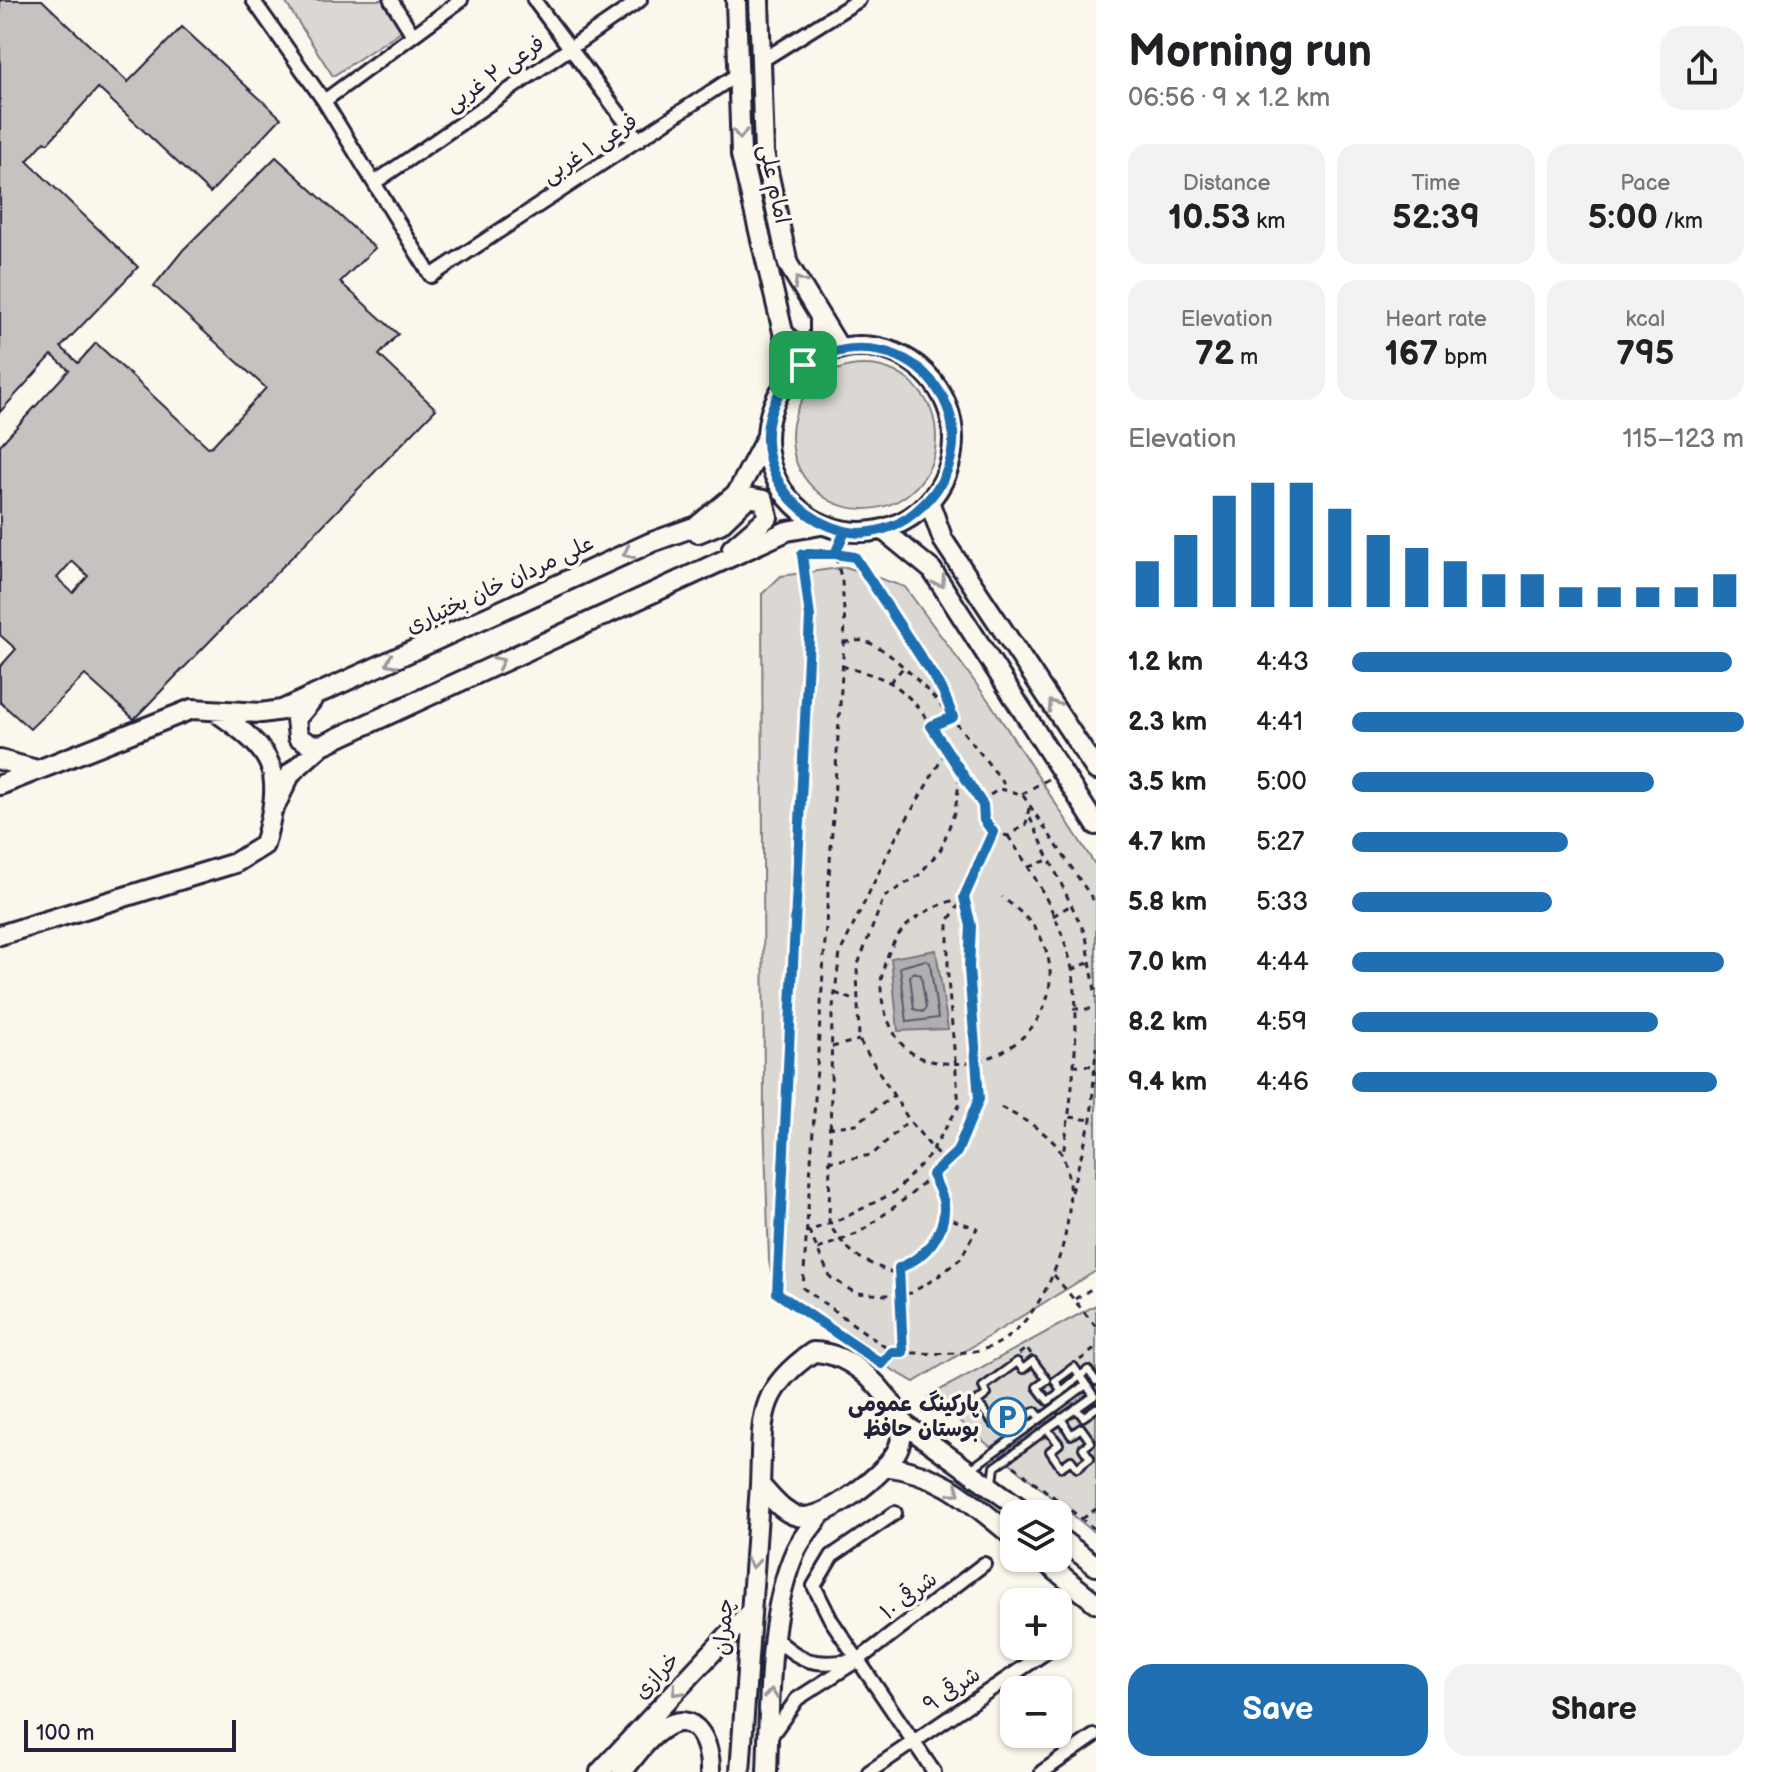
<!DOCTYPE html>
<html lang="en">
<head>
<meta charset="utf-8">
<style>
  body { margin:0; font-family:"Balsamiq Sans","Playpen Sans Arabic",sans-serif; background:#f2f2f2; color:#202124; height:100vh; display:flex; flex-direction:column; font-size:30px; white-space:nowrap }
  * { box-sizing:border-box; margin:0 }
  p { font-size:26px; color:#757577 }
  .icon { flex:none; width:44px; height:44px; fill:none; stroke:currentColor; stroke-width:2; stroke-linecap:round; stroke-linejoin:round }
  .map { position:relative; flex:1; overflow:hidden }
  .panel { display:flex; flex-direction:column; background:#fff; width:680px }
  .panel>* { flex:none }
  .fabs { position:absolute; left:1000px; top:1500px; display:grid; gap:16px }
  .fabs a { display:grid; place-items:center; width:72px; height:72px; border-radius:16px; background:#fff; box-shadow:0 2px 6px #0004; font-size:40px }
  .scale { position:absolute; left:24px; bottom:20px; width:212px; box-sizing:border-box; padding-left:8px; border:4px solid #22223b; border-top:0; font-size:22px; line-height:28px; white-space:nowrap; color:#22223b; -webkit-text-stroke:6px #fbf7ec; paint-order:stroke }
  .pin { position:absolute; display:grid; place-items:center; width:68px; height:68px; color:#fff; margin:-34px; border-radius:16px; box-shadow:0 4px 12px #0006 }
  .round { display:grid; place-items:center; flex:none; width:84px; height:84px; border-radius:24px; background:#f2f2f2 }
  .summary { display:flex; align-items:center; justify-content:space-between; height:136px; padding:0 32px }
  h1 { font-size:44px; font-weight:800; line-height:60px }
  .stats { display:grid; grid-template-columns:repeat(3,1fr); gap:12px; height:136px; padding:8px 32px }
  .stats div { display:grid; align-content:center; border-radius:20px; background:#f2f2f2; text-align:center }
  .stats b { font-size:34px; font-weight:800 }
  .stats small { font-size:22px; font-weight:400 }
  .stats p { font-size:22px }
  .chart { height:224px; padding:16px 32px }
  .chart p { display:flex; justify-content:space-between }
  .chart svg { width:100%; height:144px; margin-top:8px; stroke:#1f6fb2; stroke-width:6 }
  .button { display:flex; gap:16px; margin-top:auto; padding:16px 32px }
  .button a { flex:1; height:92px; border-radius:24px; background:#1f6fb2; color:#fff; font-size:32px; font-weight:800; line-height:92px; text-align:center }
  .button a+a { background:#f2f2f2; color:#202124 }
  ul { padding:0 32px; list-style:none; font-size:26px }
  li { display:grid; grid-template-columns:128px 96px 1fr; align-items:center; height:60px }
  li i { height:20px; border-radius:10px; background:#1f6fb2 }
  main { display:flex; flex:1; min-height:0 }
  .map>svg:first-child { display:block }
  .green { fill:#dbd8d3; stroke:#7e7d87; stroke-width:2 }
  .water { fill:#b1aeb0; stroke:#787681; stroke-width:2 }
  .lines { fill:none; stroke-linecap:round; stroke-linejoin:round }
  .shore { stroke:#5b5a6a; stroke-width:2 }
  .building { fill:#c6c2c0; stroke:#22223b; stroke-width:2; fill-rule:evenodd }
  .lane-casing { stroke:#22223b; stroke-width:12 }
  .street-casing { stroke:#22223b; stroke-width:18 }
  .secondary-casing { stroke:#22223b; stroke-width:24 }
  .path { stroke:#22223b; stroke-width:3; stroke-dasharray:6 6; stroke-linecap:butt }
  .lane { stroke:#fbf7ec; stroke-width:6 }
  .street { stroke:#fbf7ec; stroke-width:12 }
  .secondary { stroke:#fbf7ec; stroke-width:18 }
  .oneway { stroke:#99979c }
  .route-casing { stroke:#fff; stroke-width:16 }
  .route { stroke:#1f6fb2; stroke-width:10 }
  .labels { text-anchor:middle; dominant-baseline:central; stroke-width:7; stroke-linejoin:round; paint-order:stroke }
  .street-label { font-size:22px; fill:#22223b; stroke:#fbf7ec }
  .poi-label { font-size:22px; font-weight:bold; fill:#22223b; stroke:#fbf7ec; text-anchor:end }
</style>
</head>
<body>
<main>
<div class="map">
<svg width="1096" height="1772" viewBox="0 0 1096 1772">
  <rect width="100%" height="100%" fill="#fbf7ec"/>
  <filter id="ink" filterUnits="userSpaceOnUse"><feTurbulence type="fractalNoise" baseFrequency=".0125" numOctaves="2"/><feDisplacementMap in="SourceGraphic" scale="16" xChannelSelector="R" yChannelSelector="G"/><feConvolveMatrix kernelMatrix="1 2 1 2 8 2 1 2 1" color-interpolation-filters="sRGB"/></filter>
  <g filter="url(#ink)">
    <path class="green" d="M284,0H382L401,31L333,76Z
      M792 437a72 72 0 1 1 144 0a72 72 0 1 1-144 0Z
      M846,567L905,587L991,704L1096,866V1271L914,1382L809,1322L776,1296L769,1261L764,1116L762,594L781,576Z
      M1096,1305V1534L929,1396Z"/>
    <path class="water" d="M936,950L948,1029L898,1031L891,958Z"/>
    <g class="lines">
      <path class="shore" d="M926,960L930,963L938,1018L907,1022L900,967Z
        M914,972L921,975L926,1008L923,1012L914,1009L910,976Z"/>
    </g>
    <path class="building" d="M0,0H42L128,82L182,27L281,118L210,193L98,88L48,143L45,141L27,161L138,267L61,347L78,363L96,343L208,447L212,446L266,388L154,286L183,250L276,157L375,248L340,282L398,334L379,355L436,409L134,719L85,675L30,729L0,702V667L16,649L0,635V445L69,370L52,355L0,412ZM72,561L88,576L73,593L57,578Z"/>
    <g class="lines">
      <g class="lane-casing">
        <path id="lane" d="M1076,1408L1083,1417L1096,1408
          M1041,1418L1086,1385
          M1047,1429L1094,1396L1080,1376L1062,1391
          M972,1468L1041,1418L1035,1411L1011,1428L1005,1418L994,1424L977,1402L987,1394L983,1387L1017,1362L1023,1369L1033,1361L1047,1380L1037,1387L1048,1401L1062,1391L1055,1381L1074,1367L1080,1376L1088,1370L1096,1381
          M993,1482L995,1467L1047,1429L1059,1444L1050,1451L1061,1467L1071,1460L1077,1468L1090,1458L1083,1448L1091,1442L1081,1428L1071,1435L1061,1418"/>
      </g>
      <g class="street-casing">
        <path id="street" d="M253,0L324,101L431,276L738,74
          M391,0L413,35
          M534,0L639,140
          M761,61L859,0
          M324,101L461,0
          M374,183L640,0
          M895,1513L832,1556L814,1586L831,1620L934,1772
          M776,1639C806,1666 816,1664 855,1661
          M768,1740L797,1699L858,1660L984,1564
          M869,1772L1055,1646
          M1042,1772L1094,1736"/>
      </g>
      <g class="secondary-casing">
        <path id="secondary" d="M736,0L741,155L793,374
          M759,0L764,153L788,264L840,349
          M783,332L794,345L806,349L820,337V317
          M767 439a93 93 0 1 1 186 0a93 93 0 1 1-186 0Z
          M929,501L943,540L1096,770
          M883,530L932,570L1096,825
          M698,533L720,524L748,497L764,500L768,517L732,548
          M312,700L296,719L298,737L310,744L322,745
          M0,760L37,770
          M0,785L192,709L261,713L282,710L652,542L697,526L737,493L767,436
          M275,806L291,773L322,745L787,531L821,525
          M0,935L235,863L264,845C284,772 278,754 215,711
          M813,1352C854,1353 887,1391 904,1424C902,1434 901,1446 895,1454C881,1476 831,1516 804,1517C785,1517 772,1498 760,1485C763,1420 755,1392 813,1352Z
          M904,1424L1028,1514
          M886,1466C945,1475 969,1501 1014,1537
          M1058,1537L1096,1566
          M1040,1558L1096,1603
          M600,1772L749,1613
          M622,1772C634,1758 646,1739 662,1729C696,1706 711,1745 710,1772
          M740,1772L760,1485
          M767,1772C770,1703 767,1613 796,1550C802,1537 813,1525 821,1514"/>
      </g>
      <path class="path" d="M845,531L835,554L855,557L943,691L953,717L931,726
        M844,642C849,642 857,640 863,641C902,648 982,755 1007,788
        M842,666C857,671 875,674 889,682C923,700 962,771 982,804
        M890,682L903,668
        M1022,794L1050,778
        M1029,808L1026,824L1008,836L993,832L982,813L986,798L999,789L1022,794L1096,904
        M1030,818L1086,936L1096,997
        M1008,836C1035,875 1062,921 1072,969C1082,1022 1071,1102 1063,1155
        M1029,867L1048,860
        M964,897C921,910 895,924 883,970C878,991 883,1010 892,1029C903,1052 920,1061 945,1063C1014,1070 1075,1004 1040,936C1030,919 1017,909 1002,897
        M1053,916L1071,905
        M1072,970L1090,962
        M835,993L857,1001
        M1073,1009H1096
        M832,1047L859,1040
        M1073,1065L1095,1066
        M1070,1117L1091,1120
        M828,1128L856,1124L893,1096
        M828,1162L872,1155L909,1120
        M945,1164L909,1120L859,1040L857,967L884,897L918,876L941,849L955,811L961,769
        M932,1175C936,1184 943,1196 944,1205C945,1241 919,1260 891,1272C859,1260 847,1252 829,1224L832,1015L840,953L894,841L948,748
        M1071,1192L1091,1120L1096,1047
        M941,1216L977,1228L961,1258L936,1278L911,1293L886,1295L855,1293L830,1277L809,1231L844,1218L895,1192L928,1157L959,1106L948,979V921L964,897L993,832
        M818,1249L859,1233L909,1196L957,1152L979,1099L969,968L971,926L964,897
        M899,1268L903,1352
        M1054,1275L1096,1327
        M1075,1299L1096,1286
        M859,1349L777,1293L810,617L802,554H835L842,581L845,626L803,1288L892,1352
        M1019,1354L1027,1348L1031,1354
        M868,1355L882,1364
        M1080,1360L1096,1348
        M882,1364L892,1352C918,1353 972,1357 995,1345C1049,1318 1085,1214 1063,1157C1054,1133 1018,1117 997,1105
        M1014,1466L1096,1530
        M1082,1519L1096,1509"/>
      <use href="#lane" class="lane"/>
      <use href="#street" class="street"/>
      <use href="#secondary" class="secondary"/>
    </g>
    <defs><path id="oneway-chevron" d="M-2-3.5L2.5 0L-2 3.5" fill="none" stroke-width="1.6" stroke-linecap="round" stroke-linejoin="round" transform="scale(2)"/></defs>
    <g class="oneway">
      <use href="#oneway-chevron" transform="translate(740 134) rotate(88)"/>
      <use href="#oneway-chevron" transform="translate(799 282) rotate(-121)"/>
      <use href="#oneway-chevron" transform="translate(628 553) rotate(155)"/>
      <use href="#oneway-chevron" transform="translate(940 582) rotate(56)"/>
      <use href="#oneway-chevron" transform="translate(391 662) rotate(155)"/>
      <use href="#oneway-chevron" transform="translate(499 662) rotate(-26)"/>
      <use href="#oneway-chevron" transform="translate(1053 705) rotate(-124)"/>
      <use href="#oneway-chevron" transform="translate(955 1491) rotate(36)"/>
      <use href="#oneway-chevron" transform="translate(753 1563) rotate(95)"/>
      <use href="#oneway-chevron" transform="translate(677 1691) rotate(133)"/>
      <use href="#oneway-chevron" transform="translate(771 1694) rotate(-85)"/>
    </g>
  </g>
  <g class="lines" filter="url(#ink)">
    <g class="route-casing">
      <path id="route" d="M803,365C738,421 766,510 845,531L835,554H802L810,617L777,1293L882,1364L892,1352H903L899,1268C924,1258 946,1234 944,1205C943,1195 936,1183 932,1175L957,1152L979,1099L969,968L971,926L964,897L993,832L984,820L983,805L931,726L953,717L943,691L855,557L835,554L845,531C868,537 896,528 914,513C1009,437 915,302 803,365"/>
    </g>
    <use href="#route" class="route"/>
  </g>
  <defs>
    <g id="parking-ring" transform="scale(2)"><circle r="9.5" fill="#fbf7ec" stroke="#1f6fb2" stroke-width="1.5"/><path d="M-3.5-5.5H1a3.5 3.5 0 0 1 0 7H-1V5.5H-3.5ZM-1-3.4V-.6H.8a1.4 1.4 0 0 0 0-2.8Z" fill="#1f6fb2"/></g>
  </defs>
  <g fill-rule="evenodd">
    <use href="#parking-ring" x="1007" y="1417"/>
  </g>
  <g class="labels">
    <g class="street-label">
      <text transform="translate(495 74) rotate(-35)">فرعی ۲ غربی</text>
      <text transform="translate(590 149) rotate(-33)">فرعی ۱ غربی</text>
      <text transform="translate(774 184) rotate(78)">امام علی</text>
      <text transform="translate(500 585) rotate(-25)">علی مردان خان بختیاری</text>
      <text transform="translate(909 1596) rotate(-37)">۱۰ شرقی</text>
      <text transform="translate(724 1627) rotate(-86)">چمران</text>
      <text transform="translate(657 1676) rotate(-47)">خرازی</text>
      <text transform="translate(952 1690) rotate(-34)">۹ شرقی</text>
    </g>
    <g class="poi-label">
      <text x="979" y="1404">پارکینگ عمومی<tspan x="979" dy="25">بوستان حافظ</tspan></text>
    </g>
  </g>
</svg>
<div class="fabs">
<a><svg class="icon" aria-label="layers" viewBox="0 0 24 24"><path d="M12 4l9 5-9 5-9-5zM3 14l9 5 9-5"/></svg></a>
<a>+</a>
<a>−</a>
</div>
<div class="scale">100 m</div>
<div class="pin" style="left:803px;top:365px;background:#1e9e55"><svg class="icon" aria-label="arrive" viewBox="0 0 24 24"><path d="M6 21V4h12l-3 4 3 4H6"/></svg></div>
</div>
<section class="panel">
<div class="summary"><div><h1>Morning run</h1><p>06:56 · 9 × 1.2 km</p></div><a class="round"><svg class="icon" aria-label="share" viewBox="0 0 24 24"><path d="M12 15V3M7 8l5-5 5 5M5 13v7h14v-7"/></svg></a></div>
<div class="stats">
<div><p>Distance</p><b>10.53<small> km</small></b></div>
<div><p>Time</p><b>52:39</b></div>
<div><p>Pace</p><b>5:00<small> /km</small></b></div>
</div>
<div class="stats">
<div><p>Elevation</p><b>72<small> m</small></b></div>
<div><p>Heart rate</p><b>167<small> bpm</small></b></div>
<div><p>kcal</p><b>795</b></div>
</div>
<div class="chart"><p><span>Elevation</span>115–123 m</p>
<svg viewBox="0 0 160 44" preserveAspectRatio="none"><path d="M5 44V30M15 44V22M25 44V10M35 44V6M45 44V6M55 44V14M65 44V22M75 44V26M85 44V30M95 44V34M105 44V34M115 44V38M125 44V38M135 44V38M145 44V38M155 44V34"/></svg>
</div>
<ul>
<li><b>1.2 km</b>4:43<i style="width:97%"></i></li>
<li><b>2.3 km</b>4:41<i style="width:100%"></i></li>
<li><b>3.5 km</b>5:00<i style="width:77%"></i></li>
<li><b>4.7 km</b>5:27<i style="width:55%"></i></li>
<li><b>5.8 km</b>5:33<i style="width:51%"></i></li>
<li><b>7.0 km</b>4:44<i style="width:95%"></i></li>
<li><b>8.2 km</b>4:59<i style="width:78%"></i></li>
<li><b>9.4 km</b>4:46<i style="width:93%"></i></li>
</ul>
<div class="button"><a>Save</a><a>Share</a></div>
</section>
</main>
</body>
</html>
